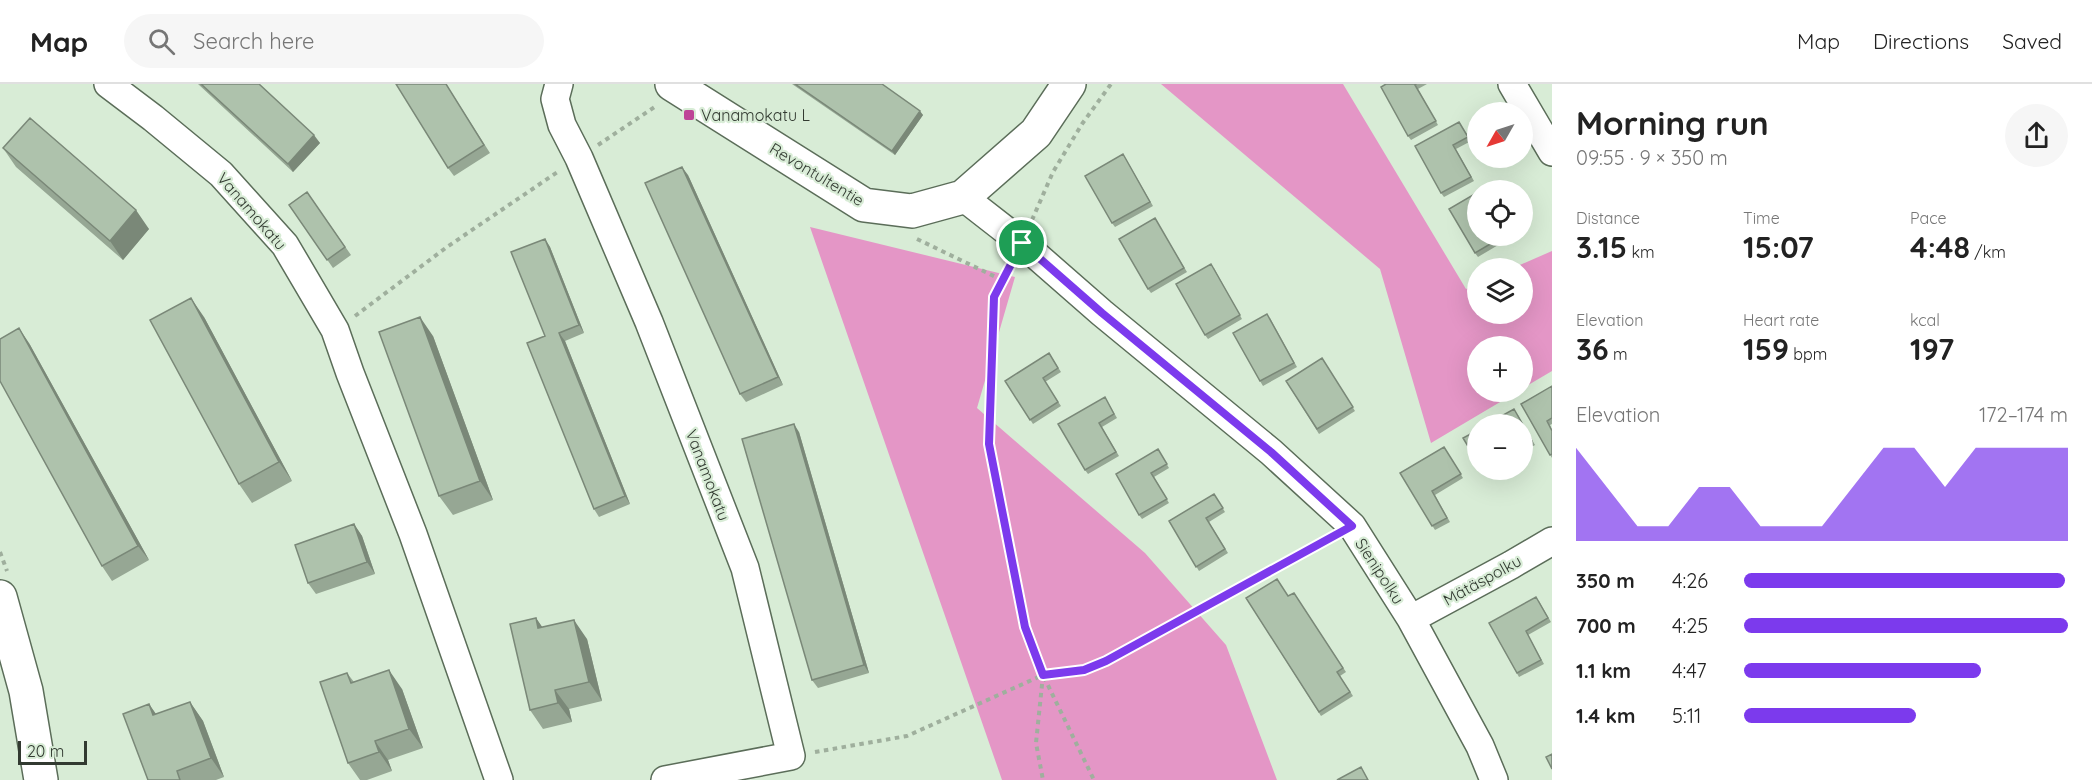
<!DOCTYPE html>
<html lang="en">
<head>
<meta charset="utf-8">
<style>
  body { margin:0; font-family:Quicksand,sans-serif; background:#f6f6f6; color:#222; height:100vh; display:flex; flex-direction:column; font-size:22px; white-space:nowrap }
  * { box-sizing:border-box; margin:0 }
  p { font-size:20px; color:#767676 }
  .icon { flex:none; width:33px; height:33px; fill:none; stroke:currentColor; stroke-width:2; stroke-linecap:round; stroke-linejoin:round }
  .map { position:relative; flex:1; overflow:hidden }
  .panel { display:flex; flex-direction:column; background:#fff; width:540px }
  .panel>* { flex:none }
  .needle { width:39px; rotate:231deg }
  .buttons { position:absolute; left:1467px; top:18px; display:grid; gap:12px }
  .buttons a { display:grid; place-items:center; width:66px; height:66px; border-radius:50%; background:#fff; box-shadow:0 6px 24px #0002; font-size:30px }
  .scale { position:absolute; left:18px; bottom:15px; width:69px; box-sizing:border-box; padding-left:6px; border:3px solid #323a31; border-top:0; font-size:16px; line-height:21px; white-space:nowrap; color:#323a31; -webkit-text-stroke:4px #d8ecd6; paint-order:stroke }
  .pin { position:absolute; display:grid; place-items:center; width:51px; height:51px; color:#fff; margin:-26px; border:3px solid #fff; border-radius:50%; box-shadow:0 2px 6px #0007 }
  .round { display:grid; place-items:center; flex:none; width:63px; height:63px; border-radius:32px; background:#f6f6f6 }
  .headline { display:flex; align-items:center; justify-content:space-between; height:102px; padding:0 24px }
  h1 { font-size:33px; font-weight:800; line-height:45px }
  .stats { display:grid; grid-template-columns:repeat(3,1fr); gap:9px; height:102px; padding:6px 24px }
  .stats div { display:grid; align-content:center }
  .stats b { font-size:30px; font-weight:800 }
  .stats small { font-size:16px; font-weight:400 }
  .stats p { font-size:16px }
  .chart { height:168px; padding:12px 24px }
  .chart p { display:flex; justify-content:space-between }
  .chart svg { width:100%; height:108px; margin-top:6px; fill:#7c3aed; opacity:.7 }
  ul { padding:0 24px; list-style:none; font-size:20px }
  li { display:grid; grid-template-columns:96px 72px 1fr; align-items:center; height:45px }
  li i { height:15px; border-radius:8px; background:#7c3aed }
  header { display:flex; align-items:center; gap:36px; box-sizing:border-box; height:84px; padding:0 30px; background:#fff; border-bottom:2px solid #e0e0e0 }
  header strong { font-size:28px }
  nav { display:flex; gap:33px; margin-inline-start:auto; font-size:21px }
  .search { width:420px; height:54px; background:#f6f6f6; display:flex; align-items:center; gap:15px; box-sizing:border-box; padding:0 21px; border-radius:33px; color:#767676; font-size:22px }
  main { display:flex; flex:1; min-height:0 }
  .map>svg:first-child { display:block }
  .forest { fill:#e496c6 }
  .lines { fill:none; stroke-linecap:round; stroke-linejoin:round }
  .street-casing { stroke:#5b6d59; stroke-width:30 }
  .secondary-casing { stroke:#5b6d59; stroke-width:36 }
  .path { stroke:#9faf9d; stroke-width:4; stroke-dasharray:4.5 4.5; stroke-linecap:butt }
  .street { stroke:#fff; stroke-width:27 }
  .secondary { stroke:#fff; stroke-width:33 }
  .wall { fill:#96a794 }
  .shaded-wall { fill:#7a8878 }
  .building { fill:#aec2ac; stroke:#7a8878; stroke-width:1.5 }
  .route-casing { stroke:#fff; stroke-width:12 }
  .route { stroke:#7c3aed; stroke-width:8 }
  .poi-dot { fill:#be4497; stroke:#d8ecd6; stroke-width:2 }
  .labels { text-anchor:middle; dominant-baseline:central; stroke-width:4.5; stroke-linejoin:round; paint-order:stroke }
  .poi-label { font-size:16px; fill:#323a31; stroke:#d8ecd6; text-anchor:start }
  .street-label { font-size:16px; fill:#323a31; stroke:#d8ecd6 }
</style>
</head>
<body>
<header>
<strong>Map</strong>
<div class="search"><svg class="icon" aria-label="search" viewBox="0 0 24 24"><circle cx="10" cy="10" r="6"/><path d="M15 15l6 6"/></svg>Search here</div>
<nav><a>Map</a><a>Directions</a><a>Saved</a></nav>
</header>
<main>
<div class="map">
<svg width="1552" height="696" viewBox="0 0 1552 696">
  <rect width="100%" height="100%" fill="#d8ecd6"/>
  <path class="forest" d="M1161,0H1343L1466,205L1477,200L1478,230H1522V184H1513L1552,167V287L1523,304L1522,262H1478V308H1517L1431,359L1380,185Z
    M810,143L1015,193L977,324L1145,469L1226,561L1277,696H1002Z"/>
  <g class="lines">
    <g class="street-casing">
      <path id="street" d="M108,0L153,34L221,90L285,161L335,246L350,289L413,450L499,696
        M559,0L555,15L562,41L579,74L649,238L745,484L791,672L665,696
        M1512,0L1552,68
        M963,113L1022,159L1102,229L1271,368L1352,442L1411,535L1480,662L1494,696
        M1411,535L1511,481L1552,457"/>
    </g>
    <g class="secondary-casing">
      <path id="secondary" d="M672,0L864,121L912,127L963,113L1036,49L1069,0
        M0,513L26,607L41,696"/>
    </g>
    <path class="path" d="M598,61L656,22
      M1032,136L1053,88L1082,40L1111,0
      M917,155L1002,196
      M1010,181L994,213L989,360L1025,543L1043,591L1094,696
      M355,232L447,163L559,87
      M0,468L7,487
      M1043,591L1036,659L1043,696
      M815,668L907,652L1043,591L1084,586L1106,577L1330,454"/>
    <use href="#street" class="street"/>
    <use href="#secondary" class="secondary"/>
  </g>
  <path class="wall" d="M198,0H259L320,59L293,88Z
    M446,0L490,69L454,92L448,84Z
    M792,0H882L923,31L895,71Z
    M1386,0H1427L1418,5L1438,41L1411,56L1408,52Z
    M1459,38L1471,57L1456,65L1474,97L1444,113L1441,109Z
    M3,64L149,145L123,176L16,83Z
    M1126,75L1153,122L1115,143L1112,139Z
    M688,91L783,301L746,318L740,310Z
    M307,108L351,171L333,184L289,121Z
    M1157,138L1187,188L1151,209L1148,205Z
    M1478,152H1509L1510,154L1478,173L1475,169Z
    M545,155L550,163L584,249L565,257L630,420L599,433L594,425L545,252Z
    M1214,184L1242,235L1208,255L1205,251Z
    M204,233L292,397L252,419L239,400Z
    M1270,234L1297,283L1263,302L1260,297Z
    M433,252L493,416L453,431L439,412Z
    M29,259L149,476L112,497L102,482Z
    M1049,269L1061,288L1045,298L1061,322L1033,340L1005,297Z
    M1322,274L1355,327L1319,350L1286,297Z
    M1552,302V340L1550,341L1552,346V374L1521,320Z
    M1105,313L1117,334L1102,343L1119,372L1088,390L1085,386Z
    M1517,329L1535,361L1522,368V340Z
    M799,348L869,589L818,604L812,596Z
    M1444,363L1463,394L1435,411L1450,438L1435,446L1400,389Z
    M1158,365L1169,384L1154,393L1169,419L1142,435L1139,431Z
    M1481,386H1492L1484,390Z
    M1214,410L1225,428L1209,438L1228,469L1199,487L1169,437Z
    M354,440L362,452L375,490L316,510L308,499Z
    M1294,509L1346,588L1340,592L1353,612L1321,632L1246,514L1289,512Z
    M1539,517L1551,538L1528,551L1544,580L1519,593L1489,539Z
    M536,534L542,543L587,555L602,617L569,625L572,638L543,645L530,626Z
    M347,589L354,598L402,605L423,664L388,676L392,687L367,696H360L348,679Z
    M190,618L203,637L224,693L216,696H148L149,620L156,630Z"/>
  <path class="shaded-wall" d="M920,27L923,31L895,71L892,67Z
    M314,51L320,59L293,88L288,80Z
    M682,83L688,91L783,301L778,293Z
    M136,126L149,145L123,176L110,157Z
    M545,155L550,163L584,249L579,241Z
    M191,214L204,233L292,397L279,378Z
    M420,233L433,252L493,416L480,397Z
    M19,244L29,259L149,476L138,462Z
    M559,249L565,257L630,420L625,412Z
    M794,340L799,348L869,589L864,581Z
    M354,440L362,452L375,490L367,478Z
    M536,534L549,553L538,544Z
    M574,536L587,555L602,617L589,598Z
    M389,586L402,605L423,664L409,645Z
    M555,606L569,625L572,638L558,619Z
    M190,618L203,637L224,693L211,674Z
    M149,620L162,639L153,631Z
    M375,657L388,676L392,687L379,668Z"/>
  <path class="building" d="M201,0H259L314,51L288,80Z
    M396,0H446L484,61L448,84Z
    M795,0H882L920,27L892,67Z
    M1386,0H1416L1415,1L1436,37L1408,52L1381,3Z
    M30,34L136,126L110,157L3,64Z
    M1459,38L1468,53L1453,61L1471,93L1441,109L1415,62Z
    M1123,70L1150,118L1112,139L1085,92Z
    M682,83L778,293L740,310L645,99Z
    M1491,100L1494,106H1480Z
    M307,108L345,163L327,176L289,121Z
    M1478,108V152H1504L1475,169L1449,125Z
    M1155,134L1184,184L1148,205L1119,155Z
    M545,155L579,241L559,249L625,412L594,425L527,259L545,252L511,168Z
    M1211,180L1240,231L1205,251L1176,200Z
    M191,214L279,378L239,400L150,236Z
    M1267,230L1294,279L1260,297L1233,249Z
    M420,233L480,397L439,412L379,248Z
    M19,244L138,462L102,482L0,297V255Z
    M1049,269L1058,284L1043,294L1058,318L1030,336L1005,297Z
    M1322,274L1353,323L1317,345L1286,297Z
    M1552,302V334L1547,337L1552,347V370L1550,371L1521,320Z
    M1105,313L1114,330L1099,339L1116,368L1085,386L1058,340Z
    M1514,325L1532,357L1522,362V340H1487Z
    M794,340L864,581L812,596L742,355Z
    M1478,346V379L1463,354Z
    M1444,363L1461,390L1432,407L1447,434L1432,442L1400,389Z
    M1158,365L1167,380L1151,389L1167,415L1139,431L1116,390Z
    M1214,410L1223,424L1206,434L1225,465L1196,483L1169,437Z
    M354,440L367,478L308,499L295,461Z
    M1277,495L1288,512L1294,509L1343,584L1337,588L1350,608L1319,628L1246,514Z
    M1536,513L1548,534L1526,547L1541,576L1517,589L1489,539Z
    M536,534L538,544L574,536L589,598L555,606L558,619L530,626L510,540Z
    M389,586L409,645L375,657L379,668L348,679L320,598L347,589L351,599Z
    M190,618L211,674L177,687L180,696H148L123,630L149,620L153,631Z
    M1552,670V685L1546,673Z
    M1361,683L1368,696H1337Z"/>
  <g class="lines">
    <g class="route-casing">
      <path id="route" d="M1022,159L1102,229L1271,368L1352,442L1106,577L1084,586L1043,591L1025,543L989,360L994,213Z"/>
    </g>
    <use href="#route" class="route"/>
  </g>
  <rect class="poi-dot" x="683" y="25" width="12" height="12" rx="3"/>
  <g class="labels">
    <g class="poi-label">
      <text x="701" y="31">Vanamokatu L</text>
    </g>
    <g class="street-label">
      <text transform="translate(817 90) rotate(31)">Revontultentie</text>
      <text transform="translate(252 127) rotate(49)">Vanamokatu</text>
      <text transform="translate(708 391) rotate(69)">Vanamokatu</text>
      <text transform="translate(1380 487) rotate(57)">Sienipolku</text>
      <text transform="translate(1482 496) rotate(-29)">Mätäspolku</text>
    </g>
  </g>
</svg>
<div class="buttons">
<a><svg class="needle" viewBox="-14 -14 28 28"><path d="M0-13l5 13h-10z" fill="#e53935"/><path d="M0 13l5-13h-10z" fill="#767676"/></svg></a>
<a><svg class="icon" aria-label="locate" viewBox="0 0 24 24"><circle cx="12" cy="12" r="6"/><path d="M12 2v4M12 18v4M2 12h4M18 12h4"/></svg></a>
<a><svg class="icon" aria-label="layers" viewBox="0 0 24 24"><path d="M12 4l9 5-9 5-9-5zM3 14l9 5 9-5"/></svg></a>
<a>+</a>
<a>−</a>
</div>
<div class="scale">20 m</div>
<div class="pin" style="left:1022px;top:159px;background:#1e9e55"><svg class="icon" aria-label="arrive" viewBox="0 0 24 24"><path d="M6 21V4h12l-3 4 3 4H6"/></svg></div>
</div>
<section class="panel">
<div class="headline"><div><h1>Morning run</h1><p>09:55 · 9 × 350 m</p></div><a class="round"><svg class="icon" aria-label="share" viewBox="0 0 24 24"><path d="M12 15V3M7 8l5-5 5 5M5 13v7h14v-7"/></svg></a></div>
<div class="stats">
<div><p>Distance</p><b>3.15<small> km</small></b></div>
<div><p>Time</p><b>15:07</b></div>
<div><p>Pace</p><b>4:48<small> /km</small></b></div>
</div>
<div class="stats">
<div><p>Elevation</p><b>36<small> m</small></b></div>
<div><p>Heart rate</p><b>159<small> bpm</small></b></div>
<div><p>kcal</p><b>197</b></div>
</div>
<div class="chart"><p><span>Elevation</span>172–174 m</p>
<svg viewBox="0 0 160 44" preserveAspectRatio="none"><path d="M0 44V6L10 22L20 38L30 38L40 22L50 22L60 38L70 38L80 38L90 22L100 6L110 6L120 22L130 6L140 6L150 6L160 6V44z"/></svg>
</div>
<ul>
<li><b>350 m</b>4:26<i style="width:99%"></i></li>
<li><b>700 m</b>4:25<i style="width:100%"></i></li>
<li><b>1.1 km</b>4:47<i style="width:73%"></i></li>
<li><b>1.4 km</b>5:11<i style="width:53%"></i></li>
</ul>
</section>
</main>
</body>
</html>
